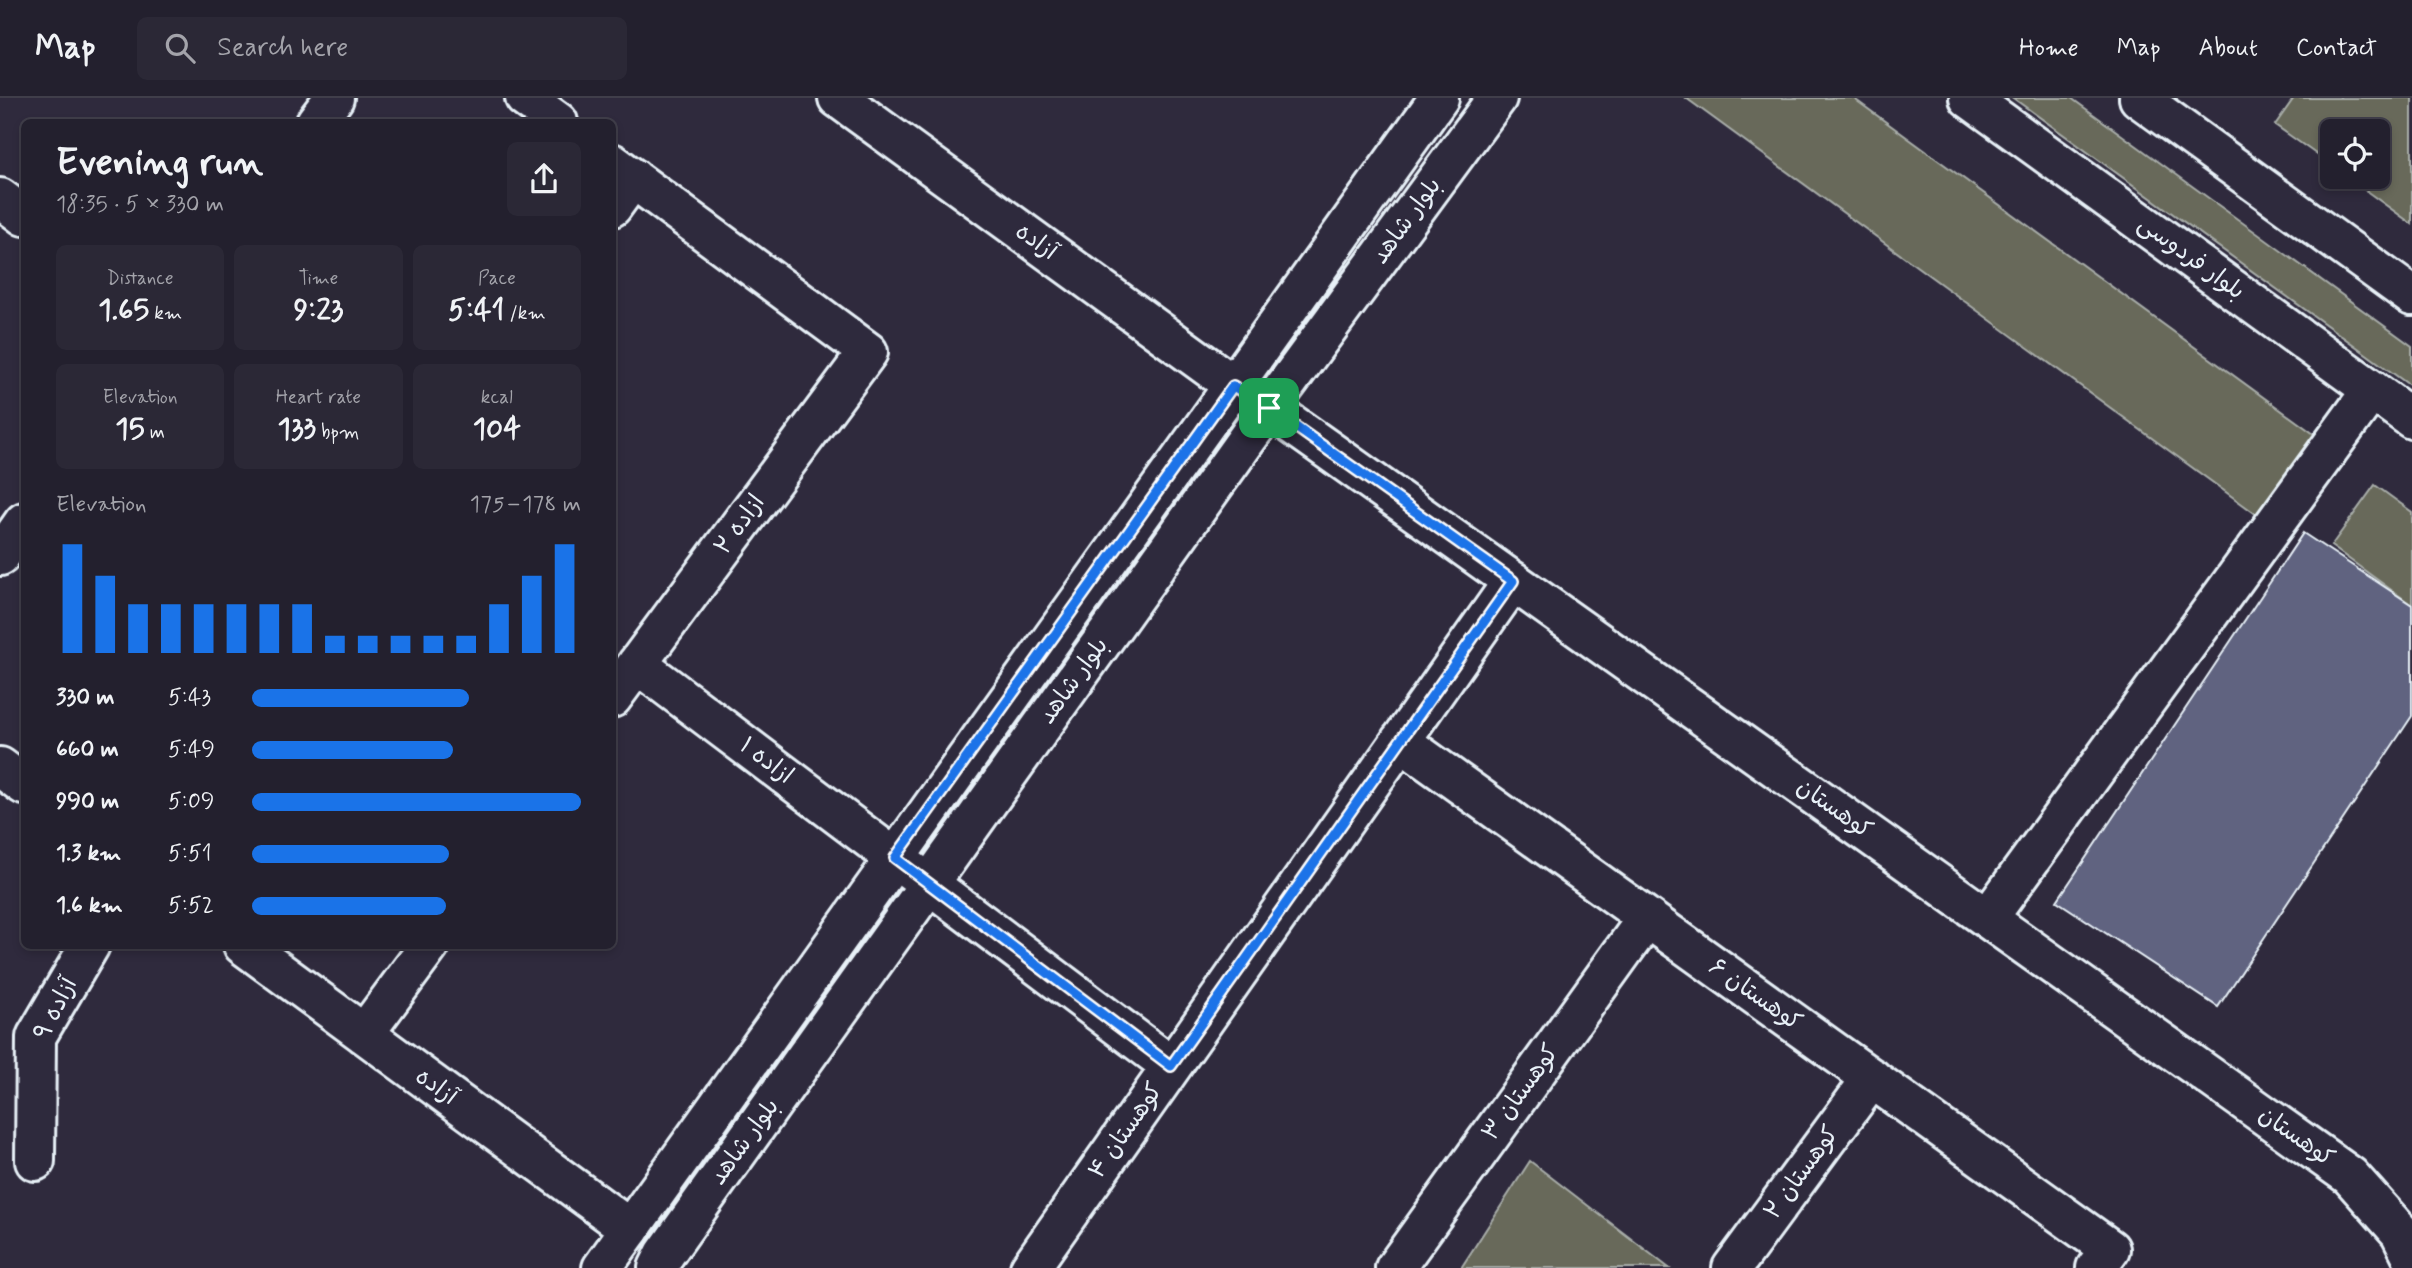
<!DOCTYPE html>
<html lang="en">
<head>
<meta charset="utf-8">
<style>
  body { margin:0; font-family:Mynerve,"Playpen Sans Arabic",sans-serif; background:#2b2836; color:#f1f3f6; height:100vh; display:flex; flex-direction:column; font-size:26px; white-space:nowrap }
  * { box-sizing:border-box; margin:0 }
  p { font-size:23px; color:#a3a3aa }
  .icon { flex:none; width:38px; height:38px; fill:none; stroke:currentColor; stroke-width:2; stroke-linecap:round; stroke-linejoin:round }
  .map { position:relative; flex:1; overflow:hidden }
  .panel { position:absolute; left:21px; top:21px; width:595px; height:830px; display:flex; flex-direction:column; background:#23202e; border-radius:10px; box-shadow:0 4px 10px #0003,0 0 0 2px #403e4a }
  .panel>* { flex:none }
  .fabs { position:absolute; left:2320px; top:21px; display:grid; gap:14px }
  .fabs a { display:grid; place-items:center; width:70px; height:70px; border-radius:10px; background:#23202e; box-shadow:0 4px 10px #0003,0 0 0 2px #403e4a; font-size:35px }
  .pin { position:absolute; display:grid; place-items:center; width:60px; height:60px; color:#fff; margin:-30px; border-radius:14px; box-shadow:0 4px 10px #0006 }
  .round { display:grid; place-items:center; flex:none; width:74px; height:74px; border-radius:10px; background:#2b2836 }
  .headline { display:flex; align-items:center; justify-content:space-between; height:119px; padding:0 35px }
  h1 { font-size:38px; font-weight:700; line-height:52px }
  .figures { display:grid; grid-template-columns:repeat(3,1fr); gap:10px; height:119px; padding:7px 35px }
  .figures div { display:grid; align-content:center; border-radius:10px; background:#2b2836; text-align:center }
  .figures b { font-size:30px; font-weight:700 }
  .figures small { font-size:19px; font-weight:400 }
  .figures p { font-size:19px }
  .chart { height:196px; padding:14px 35px }
  .chart p { display:flex; justify-content:space-between }
  .chart svg { width:100%; height:126px; margin-top:7px; stroke:#1a73e8; stroke-width:6 }
  ul { padding:0 35px; list-style:none; font-size:23px }
  li { display:grid; grid-template-columns:112px 84px 1fr; align-items:center; height:52px }
  li i { height:18px; border-radius:9px; background:#1a73e8 }
  header { display:flex; align-items:center; gap:42px; box-sizing:border-box; height:98px; padding:0 35px; background:#23202e; border-bottom:2px solid #403e4a }
  header strong { font-size:33px }
  nav { display:flex; gap:38px; margin-inline-start:auto; font-size:24px }
  .search { width:490px; height:63px; background:#2b2836; display:flex; align-items:center; gap:18px; box-sizing:border-box; padding:0 24px; border-radius:10px; color:#a3a3aa; font-size:26px }
  .map>svg:first-child { display:block }
  .green { fill:#68695a; stroke:#a8ada9; stroke-width:2 }
  .building { fill:#606380; stroke:#e8f1f8; stroke-width:2 }
  .lines { fill:none; stroke-linecap:round; stroke-linejoin:round }
  .minor-casing { stroke:#e8f1f8; stroke-width:44 }
  .major-casing { stroke:#e8f1f8; stroke-width:44 }
  .minor { stroke:#2f2a3d; stroke-width:38 }
  .major { stroke:#2f2a3d; stroke-width:38 }
  .route-casing { stroke:#fff; stroke-width:14 }
  .route { stroke:#1a73e8; stroke-width:9 }
  .labels { text-anchor:middle; dominant-baseline:central; stroke-width:5; stroke-linejoin:round; paint-order:stroke }
  .street-label { font-size:24px; fill:#e8f1f8; stroke:#2f2a3d }
</style>
</head>
<body>
<header>
<strong>Map</strong>
<div class="search"><svg class="icon" aria-label="search" viewBox="0 0 24 24"><circle cx="10" cy="10" r="6"/><path d="M15 15l6 6"/></svg>Search here</div>
<nav><a>Home</a><a>Map</a><a>About</a><a>Contact</a></nav>
</header>
<div class="map">
<svg width="2412" height="1170" viewBox="0 0 2412 1170">
  <rect width="100%" height="100%" fill="#2f2a3d"/>
  <filter id="ink" filterUnits="userSpaceOnUse"><feTurbulence type="fractalNoise" baseFrequency=".0143" numOctaves="2"/><feDisplacementMap in="SourceGraphic" scale="14" xChannelSelector="R" yChannelSelector="G"/><feConvolveMatrix kernelMatrix="1 2 1 2 8 2 1 2 1" color-interpolation-filters="sRGB"/></filter>
  <g filter="url(#ink)">
    <path class="green" d="M1686,0H1853L2318,339L2260,419Z
      M2013,0H2071L2412,248V289Z
      M2294,0H2412V126L2347,79H2378V33H2333V68L2275,27Z
      M2375,387L2412,414V507L2331,448Z
      M1530,1063L1669,1170H1461Z"/>
    <path class="building" d="M2303,435L2412,507V618L2218,909L2057,803Z"/>
    <g class="lines">
      <g class="minor-casing">
        <path id="minor" d="M525,0L558,24
          M838,0L1233,287L1269,310L2350,1078L2400,1134L2412,1158
          M316,24L334,0
          M612,65L868,254L612,600
          M0,100L24,118
          M612,109L633,80
          M0,458L24,424
          M637,566L1171,968
          M1400,643L2110,1151L2096,1170
          M0,669L24,687
          M1988,820L2372,292
          M243,847L630,1131
          M364,936L430,847
          M35,1063L36,939L90,847
          M1030,1170L1513,483
          M1395,1170L1647,820
          M1732,1170L1872,980"/>
      </g>
      <g class="major-casing">
        <path id="major" d="M1969,0L2412,321
          M2139,0L2412,198
          M602,1170L1439,0
          M658,1170L665,1156L1269,310L1497,0"/>
      </g>
      <use href="#minor" class="minor"/>
      <use href="#major" class="major"/>
    </g>
  </g>
  <g class="lines" filter="url(#ink)">
    <g class="route-casing">
      <path id="route" d="M1233,288L1269,310L1513,483L1171,968L895,760Z"/>
    </g>
    <use href="#route" class="route"/>
  </g>
  <g class="labels">
    <g class="street-label">
      <text transform="translate(1407 123) rotate(-54)">بلوار شاهد</text>
      <text transform="translate(1036 144) rotate(36)">آزاده</text>
      <text transform="translate(2191 160) rotate(36)">بلوار فردوسی</text>
      <text transform="translate(740 427) rotate(-54)">ازاده ۲</text>
      <text transform="translate(1074 583) rotate(-54)">بلوار شاهد</text>
      <text transform="translate(766 663) rotate(37)">ازاده ۱</text>
      <text transform="translate(1834 711) rotate(35)">کوهستان</text>
      <text transform="translate(1755 897) rotate(35)">کوهستان ۶</text>
      <text transform="translate(56 911) rotate(-63)">آزاده ۹</text>
      <text transform="translate(436 989) rotate(36)">آزاده</text>
      <text transform="translate(1521 995) rotate(-54)">کوهستان ۳</text>
      <text transform="translate(1126 1033) rotate(-55)">کوهستان ۴</text>
      <text transform="translate(2296 1039) rotate(35)">کوهستان</text>
      <text transform="translate(745 1044) rotate(-54)">بلوار شاهد</text>
      <text transform="translate(1802 1075) rotate(-54)">کوهستان ۲</text>
    </g>
  </g>
</svg>
<div class="fabs">
<a><svg class="icon" aria-label="locate" viewBox="0 0 24 24"><circle cx="12" cy="12" r="6"/><path d="M12 2v4M12 18v4M2 12h4M18 12h4"/></svg></a>
</div>
<div class="pin" style="left:1269px;top:310px;background:#1e9e55"><svg class="icon" aria-label="arrive" viewBox="0 0 24 24"><path d="M6 21V4h12l-3 4 3 4H6"/></svg></div>
<section class="panel">
<div class="headline"><div><h1>Evening run</h1><p>18:35 · 5 × 330 m</p></div><a class="round"><svg class="icon" aria-label="share" viewBox="0 0 24 24"><path d="M12 15V3M7 8l5-5 5 5M5 13v7h14v-7"/></svg></a></div>
<div class="figures">
<div><p>Distance</p><b>1.65<small> km</small></b></div>
<div><p>Time</p><b>9:23</b></div>
<div><p>Pace</p><b>5:41<small> /km</small></b></div>
</div>
<div class="figures">
<div><p>Elevation</p><b>15<small> m</small></b></div>
<div><p>Heart rate</p><b>133<small> bpm</small></b></div>
<div><p>kcal</p><b>104</b></div>
</div>
<div class="chart"><p><span>Elevation</span>175–178 m</p>
<svg viewBox="0 0 160 44" preserveAspectRatio="none"><path d="M5 44V6M15 44V17M25 44V27M35 44V27M45 44V27M55 44V27M65 44V27M75 44V27M85 44V38M95 44V38M105 44V38M115 44V38M125 44V38M135 44V27M145 44V17M155 44V6"/></svg>
</div>
<ul>
<li><b>330 m</b>5:43<i style="width:66%"></i></li>
<li><b>660 m</b>5:49<i style="width:61%"></i></li>
<li><b>990 m</b>5:09<i style="width:100%"></i></li>
<li><b>1.3 km</b>5:51<i style="width:60%"></i></li>
<li><b>1.6 km</b>5:52<i style="width:59%"></i></li>
</ul>
</section>
</div>
</body>
</html>
